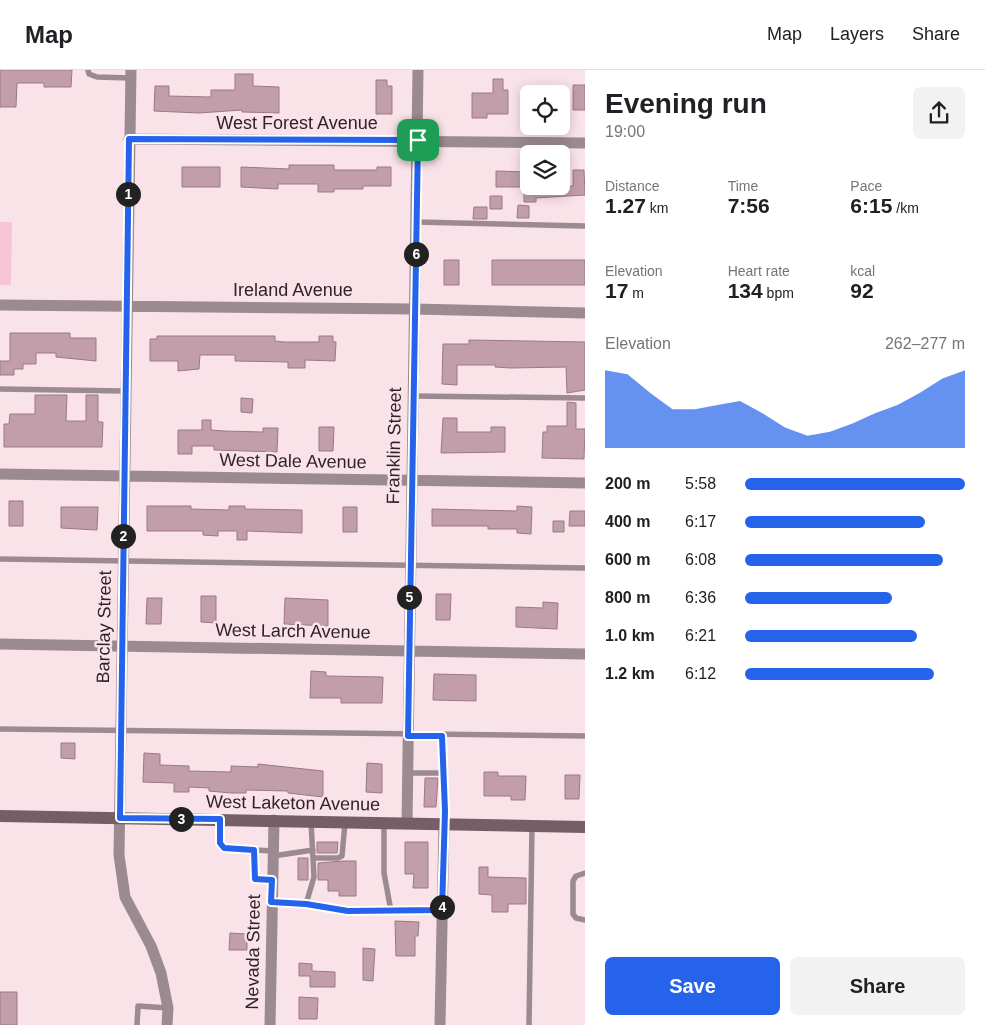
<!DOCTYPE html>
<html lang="en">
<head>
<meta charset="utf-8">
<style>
  body { margin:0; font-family:Arial,sans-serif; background:#f2f2f2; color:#202124; height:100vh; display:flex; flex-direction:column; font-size:19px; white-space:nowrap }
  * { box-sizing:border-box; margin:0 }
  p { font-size:16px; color:#757577 }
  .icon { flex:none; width:28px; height:28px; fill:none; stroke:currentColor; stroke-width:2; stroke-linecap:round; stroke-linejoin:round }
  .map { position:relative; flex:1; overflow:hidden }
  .drawer { display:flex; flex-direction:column; background:#fff; width:400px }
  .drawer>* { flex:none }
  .fabs { position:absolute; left:520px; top:15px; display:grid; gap:10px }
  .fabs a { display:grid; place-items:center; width:50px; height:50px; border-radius:8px; background:#fff; box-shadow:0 2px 12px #0003; font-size:25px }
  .pin { position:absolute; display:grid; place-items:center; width:42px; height:42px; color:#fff; margin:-21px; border-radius:10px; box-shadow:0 2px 8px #0006 }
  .km { position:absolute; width:25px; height:25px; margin:-12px; border-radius:50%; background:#222; color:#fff; font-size:14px; line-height:25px; text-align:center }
  .round { display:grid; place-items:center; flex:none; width:52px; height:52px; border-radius:8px; background:#f2f2f2 }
  .summary { display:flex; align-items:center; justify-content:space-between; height:85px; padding:0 20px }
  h1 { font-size:28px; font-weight:700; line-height:38px }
  .figures { display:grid; grid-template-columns:repeat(3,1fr); gap:8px; height:85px; padding:5px 20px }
  .figures div { display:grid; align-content:center }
  .figures b { font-size:21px; font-weight:700 }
  .figures small { font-size:14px; font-weight:400 }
  .figures p { font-size:14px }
  .chart { height:140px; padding:10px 20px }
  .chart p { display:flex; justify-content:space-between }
  .chart svg { width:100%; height:90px; margin-top:5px; fill:#2563eb; opacity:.7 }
  .cta { display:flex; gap:10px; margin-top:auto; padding:10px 20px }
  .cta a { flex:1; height:58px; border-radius:8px; background:#2563eb; color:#fff; font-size:20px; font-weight:700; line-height:58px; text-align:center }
  .cta a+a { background:#f2f2f2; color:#202124 }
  ul { padding:0 20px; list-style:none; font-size:16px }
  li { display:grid; grid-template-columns:80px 60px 1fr; align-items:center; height:38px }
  li i { height:12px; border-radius:6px; background:#2563eb }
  header { display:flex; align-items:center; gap:30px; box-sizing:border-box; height:70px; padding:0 25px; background:#fff; border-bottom:1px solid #e0e0e0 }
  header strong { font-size:24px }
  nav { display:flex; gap:28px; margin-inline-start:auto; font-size:18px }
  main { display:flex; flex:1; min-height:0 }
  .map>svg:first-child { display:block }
  .green { fill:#f5c5d5 }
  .building { fill:#c29daa; stroke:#9c7884 }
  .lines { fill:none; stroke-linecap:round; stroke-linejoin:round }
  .service { stroke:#9b8a90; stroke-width:5.5 }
  .minor { stroke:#9b8a90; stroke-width:11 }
  .secondary { stroke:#755e65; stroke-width:12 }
  .route-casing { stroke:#fff; stroke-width:10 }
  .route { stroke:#2563eb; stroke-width:6 }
  .labels { text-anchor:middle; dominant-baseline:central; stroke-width:5; stroke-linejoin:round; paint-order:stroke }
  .street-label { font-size:18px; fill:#302227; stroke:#fae2e9 }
</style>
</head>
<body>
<header>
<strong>Map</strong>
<nav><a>Map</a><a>Layers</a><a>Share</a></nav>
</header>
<main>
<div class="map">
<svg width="585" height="955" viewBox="0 0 585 955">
  <rect width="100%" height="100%" fill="#fae2e9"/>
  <path class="green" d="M0,152H12L11,215H0Z"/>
  <path class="building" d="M0,0H72L71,17H44V13H17L16,37H0Z
    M235,4H253V16L279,17V43L242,42V40L199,43L154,41L155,16H169V26L211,27V20H235Z
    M493,9H503V20H508V44H487V48H472V23H493Z
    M376,10H387V16H392V44H376Z
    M573,15H585V40H573Z
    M289,95H334V100H377V97H391V116H363V119H334V122H318V114H278V119L241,117V97L289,99Z
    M182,97H220V117H182Z
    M573,100H584L585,125L536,128V132H524V117H496V101L529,102V116H573Z
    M490,126H502V139H490Z
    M518,135L529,136V148H517Z
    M474,137H487V149H473Z
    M444,190H459V215H444Z
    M492,190H585V215H492Z
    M10,263H70V268H96V291L56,287V283H36V294H23V299H14V305H0V291H10Z
    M157,266H275V271L284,272H319V266H333V272H336L335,291L305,290V298H288V292L235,291V285H200L199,299L178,301V291H150V269H157Z
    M469,270L585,272V320L567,323L566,297L511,298L495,297L496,295H457V315L442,314L443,274H469Z
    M35,325H67L66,351H86V325H98V352H103L102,377H4V354H9L10,344H35Z
    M241,328L253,329L252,343L241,342Z
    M567,332L576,333V359H585L584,389L542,388L543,362H547V356H567Z
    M443,348H457V362H491V357H505V382L441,383Z
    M202,350H211V360L224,361L263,362V358H278L277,382L214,380V376H192V384H178V360H202Z
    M319,357H334L333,381H319Z
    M9,431H23V456H9Z
    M147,436H191V439L229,440V436H245V439L302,440V463L247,461V470H237V461H218V466L203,465V461H147Z
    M517,436L532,437L531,464L517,463V459H488V456H432V439L517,441Z
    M61,437H98L97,460L61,458Z
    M343,437H357V462H343Z
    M570,441H585V456H569Z
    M553,451H564V462H553Z
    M436,524H451L450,550H436Z
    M201,526H216V553L201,552Z
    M147,528H162L161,554H146Z
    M285,528L328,530V556L284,554Z
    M543,532L558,533L557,559L516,557V537L543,538Z
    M311,601L326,602V606L383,607L382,633H341V628H310Z
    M434,604L476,605V631L433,630Z
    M61,673H75V689L61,688Z
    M144,683L160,684V695L189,696V701L231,702V696L258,697V694L323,701V727L288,723V721L246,720V723H231L209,721V718L189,717V722H174V713L143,712Z
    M367,693L382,694V723L366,722Z
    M484,702H498V706H526L525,730H511V726H484Z
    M565,705H580L579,729H565Z
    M425,708H438L436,737H424Z
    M317,772H338L337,783H317Z
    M405,772H428V818H413L414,804H405Z
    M298,788H308V810H298Z
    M343,791H356V826H339V821H328V810H318V793Z
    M479,797H488V807L526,808V834H508V842H492V825L479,824Z
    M395,851L419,852L418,866H415V886H396Z
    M230,863L247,864V880H229Z
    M363,878L375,879L373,911L363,910Z
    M299,893L312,894V901L335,902V917H310V906H299Z
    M0,922H17V955H0Z
    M299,927L318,928L317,949H299Z"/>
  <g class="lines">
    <path class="service" d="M88,0L89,4L97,7L130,8
      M416,152L585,156
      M0,319L125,321
      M412,326L585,328
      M0,489L585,498
      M0,659L585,666
      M442,666L444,754
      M407,703H442
      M220,749V773L224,778L254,780
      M384,752V803L391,841
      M273,786L313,780
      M313,788H338L342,786L345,753
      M585,803L576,806L573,811V844L576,848L585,850
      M273,810L255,809L254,780L273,781
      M271,832L306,834L314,807L311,752
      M306,834L348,841L442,840
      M137,955L138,936L168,938
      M529,955L532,756"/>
    <path class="minor" d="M131,0L119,785L125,827L151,876L161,903L168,938L167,955
      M129,69L585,73
      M0,235L414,239L585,243
      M0,404L585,413
      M0,574L585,584
      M407,753L418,0
      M270,955L274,750
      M440,955L444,754"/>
    <path class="secondary" d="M0,746L585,757"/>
  </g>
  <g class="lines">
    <g class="route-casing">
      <path id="route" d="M129,69L418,70L408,666H442L445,741L442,840L348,841L306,834L271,832L272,810L255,809L254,780L224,778L220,773V749L120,748Z"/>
    </g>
    <use href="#route" class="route"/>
  </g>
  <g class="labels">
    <g class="street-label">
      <text x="297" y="53">West Forest Avenue</text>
      <text x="293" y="220">Ireland Avenue</text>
      <text transform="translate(394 376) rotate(-89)">Franklin Street</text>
      <text transform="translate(293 391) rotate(1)">West Dale Avenue</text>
      <text transform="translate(104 557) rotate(-89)">Barclay Street</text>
      <text transform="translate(293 561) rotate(1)">West Larch Avenue</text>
      <text transform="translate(293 733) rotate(1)">West Laketon Avenue</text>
      <text transform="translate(253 882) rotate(-89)">Nevada Street</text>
    </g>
  </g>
</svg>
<div class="fabs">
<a><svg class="icon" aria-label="locate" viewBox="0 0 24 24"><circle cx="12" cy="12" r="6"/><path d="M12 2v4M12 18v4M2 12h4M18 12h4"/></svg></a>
<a><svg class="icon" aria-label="layers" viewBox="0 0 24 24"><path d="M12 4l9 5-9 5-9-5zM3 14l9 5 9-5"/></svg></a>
</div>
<div class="pin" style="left:418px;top:70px;background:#1e9e55"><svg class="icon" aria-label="arrive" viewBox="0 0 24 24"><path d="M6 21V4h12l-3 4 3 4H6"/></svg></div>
<b class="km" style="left:128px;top:124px">1</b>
<b class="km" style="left:123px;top:466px">2</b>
<b class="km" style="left:181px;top:749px">3</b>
<b class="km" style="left:442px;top:837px">4</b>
<b class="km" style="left:409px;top:527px">5</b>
<b class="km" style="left:416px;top:184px">6</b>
</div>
<section class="drawer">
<div class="summary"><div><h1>Evening run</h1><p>19:00</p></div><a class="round"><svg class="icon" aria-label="share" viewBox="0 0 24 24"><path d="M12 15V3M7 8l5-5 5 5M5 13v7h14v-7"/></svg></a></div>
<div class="figures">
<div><p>Distance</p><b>1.27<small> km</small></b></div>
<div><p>Time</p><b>7:56</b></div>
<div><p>Pace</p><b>6:15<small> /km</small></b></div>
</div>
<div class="figures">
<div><p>Elevation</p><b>17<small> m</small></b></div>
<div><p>Heart rate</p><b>134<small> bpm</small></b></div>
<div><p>kcal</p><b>92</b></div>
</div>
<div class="chart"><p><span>Elevation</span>262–277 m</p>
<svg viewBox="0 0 160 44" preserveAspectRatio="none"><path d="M0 44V6L10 8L20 17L30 25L40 25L50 23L60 21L70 27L80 34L90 38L100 36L110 32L120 27L130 23L140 17L150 10L160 6V44z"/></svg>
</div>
<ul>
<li><b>200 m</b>5:58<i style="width:100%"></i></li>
<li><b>400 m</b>6:17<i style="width:82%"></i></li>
<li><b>600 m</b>6:08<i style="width:90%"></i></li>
<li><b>800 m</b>6:36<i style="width:67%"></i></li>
<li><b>1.0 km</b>6:21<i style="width:78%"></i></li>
<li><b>1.2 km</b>6:12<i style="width:86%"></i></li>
</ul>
<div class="cta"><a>Save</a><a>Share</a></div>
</section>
</main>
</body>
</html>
